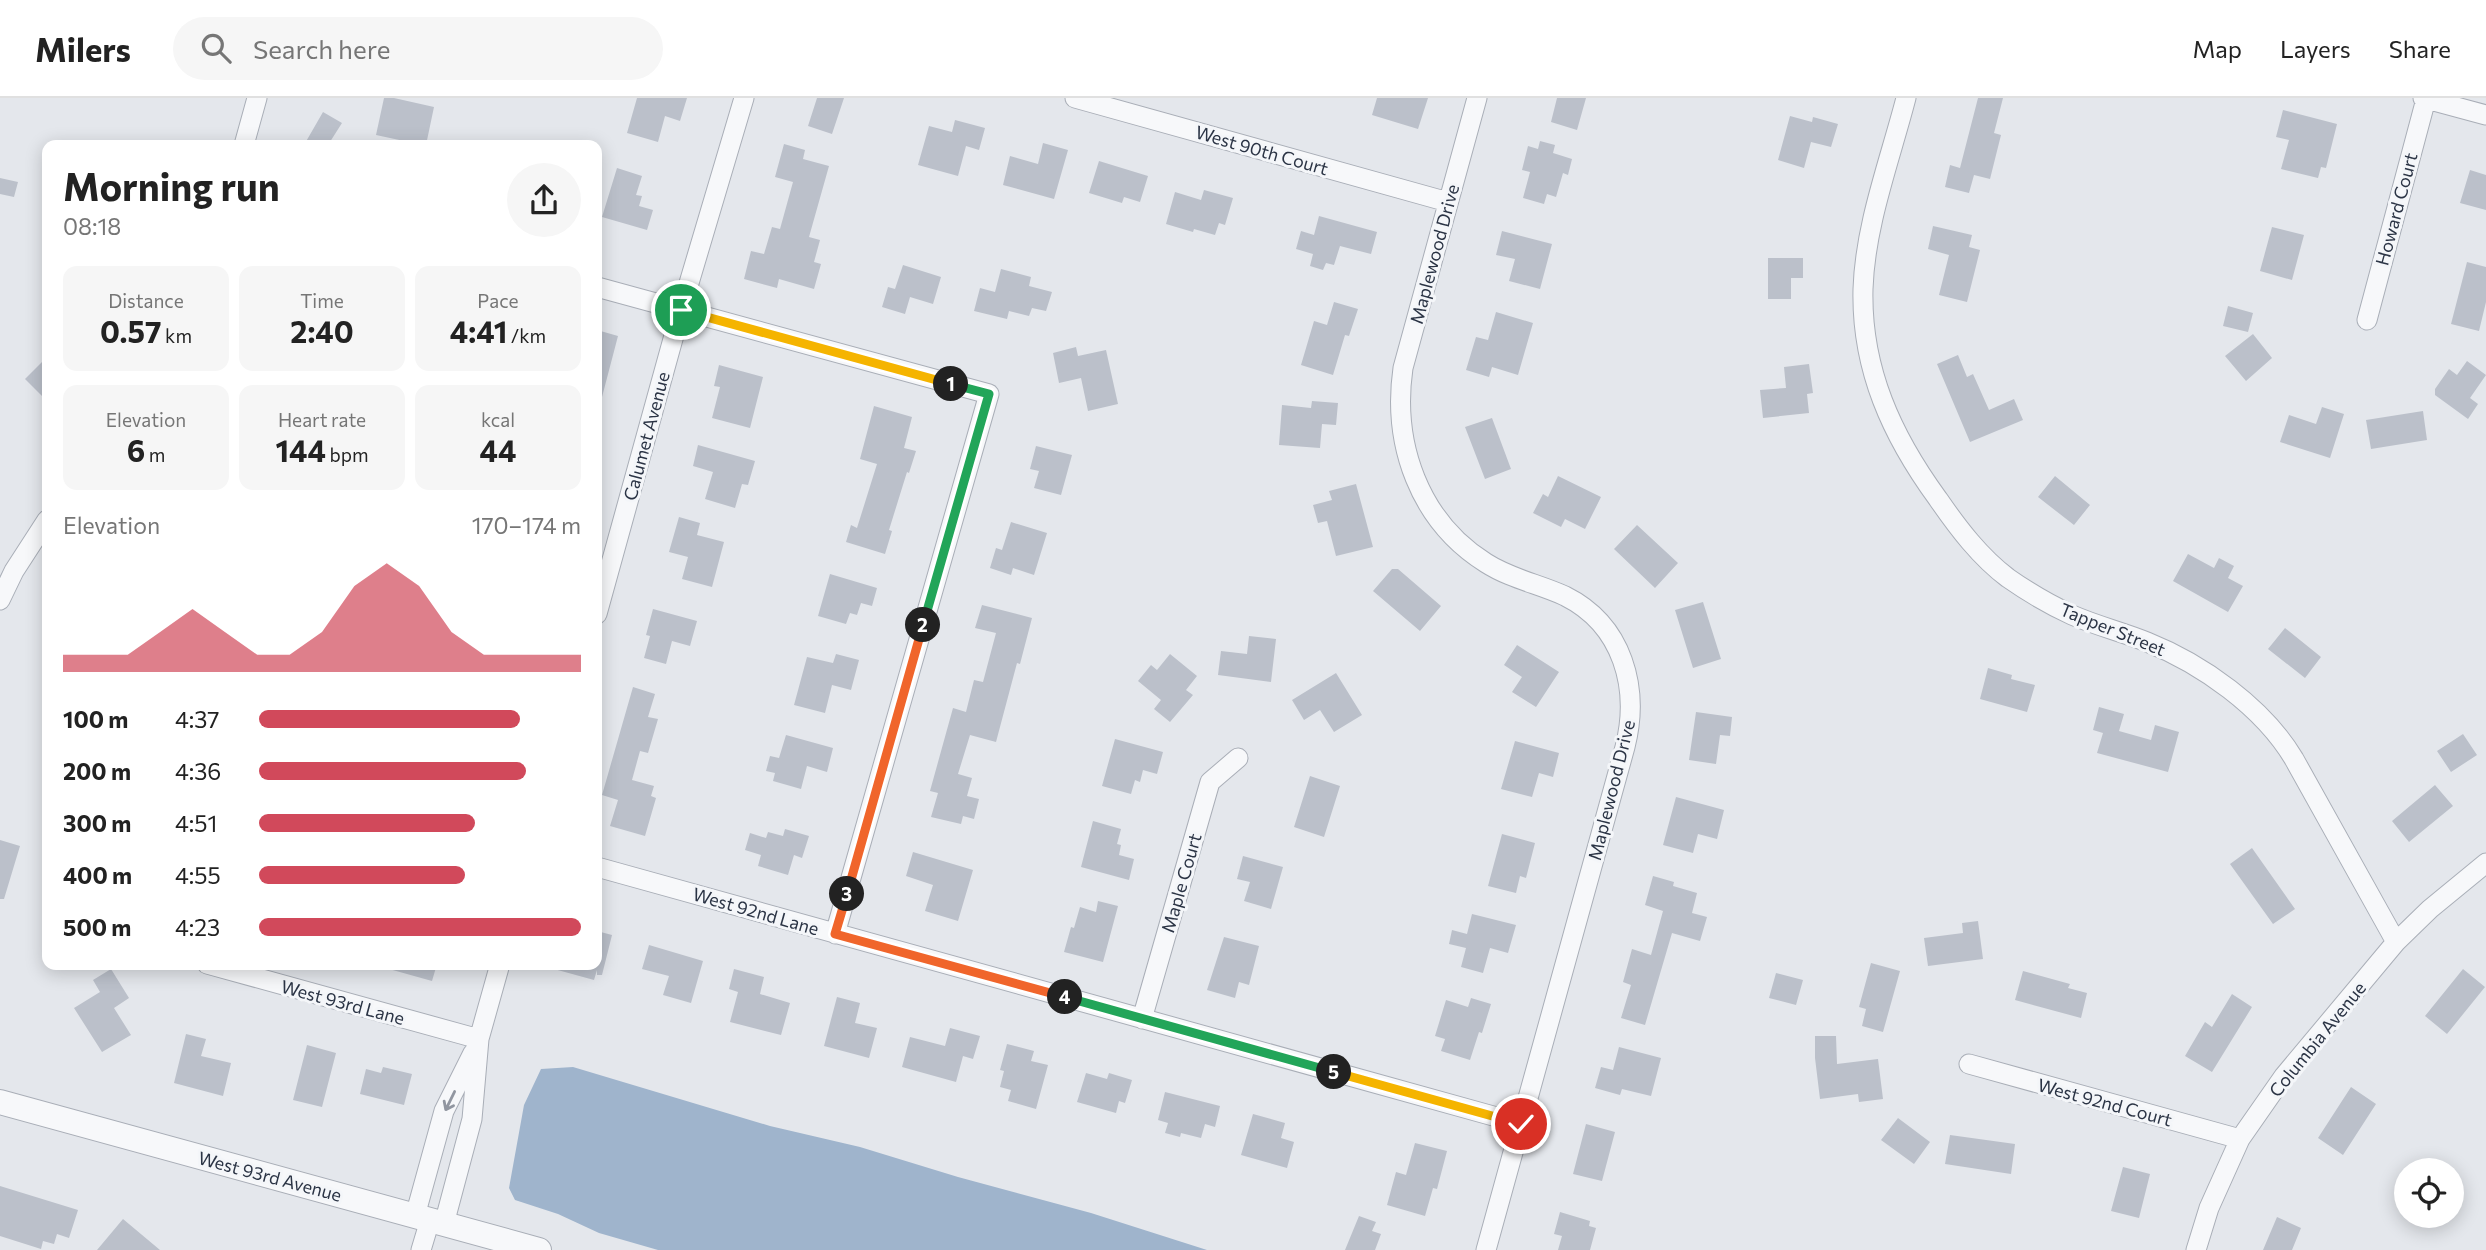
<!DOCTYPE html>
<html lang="en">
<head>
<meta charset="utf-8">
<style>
  body { margin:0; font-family:Commissioner,sans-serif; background:#f6f6f6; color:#222; height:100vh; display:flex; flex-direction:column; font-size:26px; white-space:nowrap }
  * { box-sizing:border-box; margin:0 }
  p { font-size:23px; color:#767676 }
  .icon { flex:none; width:38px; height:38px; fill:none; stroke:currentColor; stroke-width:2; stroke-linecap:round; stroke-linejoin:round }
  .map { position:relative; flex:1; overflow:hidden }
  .drawer { position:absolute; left:42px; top:42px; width:560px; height:830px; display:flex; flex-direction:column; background:#fff; border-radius:14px; box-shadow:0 4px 18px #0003 }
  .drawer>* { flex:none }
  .controls { position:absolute; left:2394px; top:1060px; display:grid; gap:14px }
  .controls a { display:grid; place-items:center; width:70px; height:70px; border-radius:50%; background:#fff; box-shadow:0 4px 18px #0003; font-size:35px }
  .pin { position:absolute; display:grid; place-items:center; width:60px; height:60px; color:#fff; margin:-30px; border:4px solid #fff; border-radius:50%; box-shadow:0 2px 7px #0007 }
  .km { position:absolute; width:35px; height:35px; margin:-18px; border-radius:50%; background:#222; color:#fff; font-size:19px; line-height:35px; text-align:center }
  .round { display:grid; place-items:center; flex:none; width:74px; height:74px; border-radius:37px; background:#f6f6f6 }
  .overview { display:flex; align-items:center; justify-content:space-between; height:119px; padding:0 21px }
  h1 { font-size:38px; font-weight:700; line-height:52px }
  .stats { display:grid; grid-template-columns:repeat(3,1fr); gap:10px; height:119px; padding:7px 21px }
  .stats div { display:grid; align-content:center; border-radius:14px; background:#f6f6f6; text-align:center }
  .stats b { font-size:30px; font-weight:700 }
  .stats small { font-size:19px; font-weight:400 }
  .stats p { font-size:19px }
  .chart { height:196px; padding:14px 21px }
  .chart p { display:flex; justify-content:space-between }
  .chart svg { width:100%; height:126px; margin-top:7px; fill:#d1495b; opacity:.7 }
  ul { padding:0 21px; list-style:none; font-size:23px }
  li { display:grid; grid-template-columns:112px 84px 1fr; align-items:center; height:52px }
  li i { height:18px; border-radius:9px; background:#d1495b }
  header { display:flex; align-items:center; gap:42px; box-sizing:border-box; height:98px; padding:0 35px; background:#fff; border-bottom:2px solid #e0e0e0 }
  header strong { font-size:33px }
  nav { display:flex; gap:38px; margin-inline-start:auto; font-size:24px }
  .search { width:490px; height:63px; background:#f6f6f6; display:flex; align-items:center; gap:18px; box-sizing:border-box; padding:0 24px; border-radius:38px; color:#767676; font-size:26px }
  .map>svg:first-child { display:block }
  .water { fill:#9fb4cc }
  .building { fill:#bbc0ca }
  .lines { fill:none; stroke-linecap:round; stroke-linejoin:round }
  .minor-casing { stroke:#a9aeb7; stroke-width:21 }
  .tertiary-casing { stroke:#a9aeb7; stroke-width:26 }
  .minor { stroke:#f7f8fa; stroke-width:19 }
  .tertiary { stroke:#f7f8fa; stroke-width:24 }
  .oneway { stroke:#9196a0 }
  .split-1-casing { stroke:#fff; stroke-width:14 }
  .split-2-casing { stroke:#fff; stroke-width:14 }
  .split-3-casing { stroke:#fff; stroke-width:14 }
  .split-4-casing { stroke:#fff; stroke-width:14 }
  .split-5-casing { stroke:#fff; stroke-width:14 }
  .split-6-casing { stroke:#fff; stroke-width:14 }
  .split-1 { stroke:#f5b400; stroke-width:9 }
  .split-2 { stroke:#22a559; stroke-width:9 }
  .split-3 { stroke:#f0652b; stroke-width:9 }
  .split-4 { stroke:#f0652b; stroke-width:9 }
  .split-5 { stroke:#22a559; stroke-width:9 }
  .split-6 { stroke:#f5b400; stroke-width:9 }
  .labels { text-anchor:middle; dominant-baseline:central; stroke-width:6; stroke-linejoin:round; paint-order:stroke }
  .street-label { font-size:18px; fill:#2b3445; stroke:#f4f6f9 }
</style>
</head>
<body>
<header>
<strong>Milers</strong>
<div class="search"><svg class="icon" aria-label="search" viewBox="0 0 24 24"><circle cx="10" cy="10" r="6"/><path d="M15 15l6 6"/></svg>Search here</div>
<nav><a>Map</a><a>Layers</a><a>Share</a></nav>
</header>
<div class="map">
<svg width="2486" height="1152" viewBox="0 0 2486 1152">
  <rect width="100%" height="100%" fill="#e4e7ec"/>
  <path class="water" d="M573,969L770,1028L860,1049L958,1079L1091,1115L1207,1152H658L599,1135L558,1116L515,1102L509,1090L524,1007L541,971Z"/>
  <path class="building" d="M384,0H394L434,9L426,47H403L404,43L376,37Z
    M637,0H687L680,23L665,18L658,44L627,35Z
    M817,0H844L832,36L808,28Z
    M1377,0H1428L1418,31L1372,17Z
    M1557,0H1586L1577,32L1551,24Z
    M1978,0H2003L1994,35L2001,37L1990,81L1974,77L1969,95L1945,89L1950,67L1960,70Z
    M2283,12L2337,26L2326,70L2321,69L2318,80L2281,71L2289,42L2276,39Z
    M323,14L342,25L328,47H304Z
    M1790,18L1812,24L1813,19L1838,26L1831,49L1811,44L1804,70L1778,62Z
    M955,22L985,30L979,52L966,48L958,78L918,67L929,28L952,34Z
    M1540,43L1555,47L1553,55L1572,61L1568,77L1563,75L1556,99L1547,96L1544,106L1523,100L1530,74L1522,72L1528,48L1538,51Z
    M1043,45L1068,52L1054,101L1003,87L1010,58L1038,66Z
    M784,46L805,52L803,61L829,68L809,139L820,142L814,164L821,166L814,191L779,181L777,190L744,181L751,153L764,156L772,129L780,131L793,84L775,79Z
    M1099,63L1148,78L1140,104L1124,99L1122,105L1089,95Z
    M617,70L642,78L636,97L642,98L639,108L653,112L647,132L602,119Z
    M2470,72L2486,77V112L2460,105Z
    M0,80L18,84L14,99L0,96Z
    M1204,92L1233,100L1225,127L1219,125L1215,137L1194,131L1193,134L1166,126L1175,94L1201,102Z
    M1319,118L1377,134L1371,156L1340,148L1334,167L1326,165L1323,172L1310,168L1313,156L1296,151L1301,133L1314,137Z
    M1933,128L1972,137L1969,149L1980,152L1967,204L1939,197L1949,157L1928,151Z
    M2272,129L2304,137L2292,182L2260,173Z
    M1502,133L1552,146L1540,191L1509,183L1515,161L1496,157Z
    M1768,160H1803V180H1791V201H1768Z
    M2467,164L2486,169V204L2479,233L2451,226Z
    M903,167L941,179L933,206L910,199L905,216L882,209L888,189L895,191Z
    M1001,171L1031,179L1029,188L1052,194L1046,213L1032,210L1029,218L1009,213L1007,221L974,213L980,190L995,194Z
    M1334,204L1358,211L1349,238L1345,237L1333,277L1301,267L1314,223L1327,227Z
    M2228,208L2253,215L2248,234L2223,228Z
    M1496,214L1533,225L1518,277L1492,269L1489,279L1466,272L1476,239L1488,242Z
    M597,232L618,238L602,299L597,298Z
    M2253,236L2272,260L2246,283L2225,258Z
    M1076,249L1078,258L1106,252L1118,306L1088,313L1081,280L1059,285L1053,255Z
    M1958,257L1967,279L1973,276L1989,312L2014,301L2023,322L1970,344L1937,266Z
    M47,259V303L25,281Z
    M2467,263L2486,277L2470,300L2478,306L2468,321L2435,297V291L2449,271L2457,277Z
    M1809,266L1813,295L1807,296L1809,315L1763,320L1760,292L1786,290L1784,269Z
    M719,267L763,279L750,330L712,320L720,289L714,288Z
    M1312,303L1338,305L1336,327L1322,326L1320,350L1279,347L1282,307L1311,310Z
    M874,308L912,319L904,350L916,353L909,375L907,374L889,432L892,433L885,456L846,444L851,427L857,430L877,366L860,361Z
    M2322,309L2344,316L2330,360L2280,344L2289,317L2316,326Z
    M2423,313L2427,342L2371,351L2366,322Z
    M1492,320L1511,371L1485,381L1465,329Z
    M698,347L755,363L748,387L742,386L735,410L705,401L713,374L693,368Z
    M1036,348L1072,357L1061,397L1034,390L1039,373L1030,371Z
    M1558,378L1601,399L1585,431L1565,421L1561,429L1533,415L1543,396L1548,399Z
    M2055,378L2090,407L2074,427L2038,399Z
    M1356,386L1373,449L1336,458L1327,423L1318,425L1313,407L1332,402L1329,393Z
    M679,419L700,425L697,437L724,444L712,489L682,481L688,459L669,454Z
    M1011,424L1047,435L1034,477L1013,470L1011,477L990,470L996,450L1002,452Z
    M1637,427L1678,465L1655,490L1614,451Z
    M2188,456L2214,470L2219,460L2234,468L2228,480L2243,488L2228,514L2173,483Z
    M1392,471H1398L1441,508L1420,533L1373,493Z
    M830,476L877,490L872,508L861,505L857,517L850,515L846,526L818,518Z
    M1703,504L1721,561L1693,570L1675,512Z
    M982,507L1032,520L1020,566L1017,565L996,644L970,637L958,676L972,680L967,698L979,701L974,721L963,718L961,726L931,719L938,695L930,693L953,610L966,614L974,582L983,584L996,535L975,530Z
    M653,511L697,523L690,548L672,543L666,566L644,560L650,538L646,537Z
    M2285,530L2321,559L2305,580L2268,551Z
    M1249,538L1276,541L1271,584L1218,577L1221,553L1247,556Z
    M1517,547L1559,574L1536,609L1512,594L1522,579L1504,567Z
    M836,556L859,562L851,592L832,587L825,615L794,607L807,559L833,565Z
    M1170,556L1197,578L1186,592L1193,597L1170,624L1154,611L1161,602L1138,583L1151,567L1157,572Z
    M1988,570L2012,577L2011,581L2035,587L2027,614L1980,601Z
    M1336,575L1362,617L1334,634L1320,612L1304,622L1292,602Z
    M633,589L655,596L648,619L658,621L648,655L640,653L632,682L654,688L651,698L656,700L645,738L610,728L618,702L602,697Z
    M2099,609L2124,616L2119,633L2151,642L2155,627L2179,634L2168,674L2097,655L2103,635L2093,632Z
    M1696,614L1732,619L1730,638L1720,637L1716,666L1689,662Z
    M2463,636L2477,657L2451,674L2437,653Z
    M786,637L833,650L827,674L807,668L801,691L773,683L775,675L766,673L770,658L779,660Z
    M1115,641L1163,654L1157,676L1143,672L1140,684L1135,682L1131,696L1102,688Z
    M1515,643L1559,655L1553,679L1539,675L1532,699L1501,691Z
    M1310,678L1340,688L1324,739L1294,729Z
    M2435,687L2453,708L2409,744L2392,723Z
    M1676,699L1724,712L1717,741L1698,736L1693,755L1663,747Z
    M1093,723L1121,731L1117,746L1121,747L1119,757L1134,761L1129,782L1081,769Z
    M785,731L809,738L802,760L794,757L788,777L758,768L761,757L745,752L750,735L766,740L768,734L783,738Z
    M1502,736L1535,745L1526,780L1520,778L1516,795L1488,788Z
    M0,742L20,748L4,801H0Z
    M2252,750L2295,811L2273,826L2230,766Z
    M913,754L973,772L958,823L925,813L933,787L906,778Z
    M1243,758L1283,769L1271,811L1244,803L1250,784L1237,781Z
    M1653,778L1674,784L1673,788L1697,795L1692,815L1707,819L1700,843L1672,835L1645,927L1621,920L1631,887L1623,884L1632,851L1651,857L1663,813L1645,807Z
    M1098,803L1118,808L1103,864L1064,854L1071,829L1074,830L1080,809L1096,814Z
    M1472,816L1516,827L1508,855L1490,850L1483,875L1461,869L1466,850L1449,846L1452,832L1467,836Z
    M1978,823L1983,861L1928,868L1924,840L1963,835L1962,825Z
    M597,833L612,837L602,877H597V872L594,882L554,871V866H597Z
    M1224,839L1259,848L1249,887L1239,884L1235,900L1207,892Z
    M649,847L703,863L691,905L663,897L669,878L642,871Z
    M1871,865L1900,873L1883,934L1862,928L1866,911L1859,909Z
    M389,866H437L432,883L389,871Z
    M111,871L129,900L114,910L131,937L102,954L74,910L100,894L93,882Z
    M734,871L764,879L760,896L790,905L781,937L730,924L738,894L729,891Z
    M2463,871L2485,889L2447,936L2425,918Z
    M2023,873L2070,886L2068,890L2087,895L2081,920L2015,902Z
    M1776,875L1803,882L1796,907L1769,900Z
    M2232,896L2252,909L2212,974L2185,958L2205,924L2212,929Z
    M837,899L860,905L855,925L877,930L869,960L824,948Z
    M1471,900L1491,906L1482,935L1479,934L1470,962L1441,953L1445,941L1435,938L1446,902L1468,909Z
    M950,930L980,938L973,961L963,958L956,984L902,969L910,939L945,948Z
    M186,936L206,941L201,958L231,965L223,998L174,985Z
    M1815,938H1836L1837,966L1878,961L1883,1001L1859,1004L1858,996L1820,1001L1815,960Z
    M1007,946L1034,953L1031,963L1048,967L1036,1011L1008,1003L1011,992L1000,989L1004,973L1000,972Z
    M307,947L336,955L322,1009L293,1002Z
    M1619,949L1661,960L1651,998L1622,991L1620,997L1595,990L1601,969L1613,972Z
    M383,969L412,976L404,1007L360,996L366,971L381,975Z
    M1086,975L1107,981L1109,975L1132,982L1125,1005L1119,1003L1116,1015L1077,1004Z
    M2351,989L2376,1006L2343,1057L2318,1040Z
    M1165,994L1220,1008L1215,1029L1205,1026L1201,1040L1181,1035L1180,1039L1165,1035L1168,1025L1158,1022Z
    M1253,1016L1285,1025L1281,1040L1294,1044L1287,1070L1241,1057Z
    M1898,1020L1930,1044L1914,1066L1881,1042Z
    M1586,1026L1615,1034L1602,1083L1573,1076Z
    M1950,1037L2015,1046L2011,1076L1945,1066Z
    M1415,1045L1447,1053L1437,1091L1433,1090L1425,1118L1387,1107L1396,1074L1406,1077Z
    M2123,1069L2150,1076L2139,1120L2111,1113Z
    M0,1088L78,1112L69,1140L57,1136L54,1146L43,1143L41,1151L0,1138Z
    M1560,1114L1590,1123L1589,1128L1596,1130L1590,1152H1558L1562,1138L1554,1136Z
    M1359,1118L1376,1124L1372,1133L1381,1136L1375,1152H1345Z
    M2277,1119L2301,1130L2292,1152H2263Z
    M123,1121L160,1152H97Z"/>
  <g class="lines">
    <g class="minor-casing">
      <path id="minor" d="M1075,0L1448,104
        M1477,0L1403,270C1392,346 1419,423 1486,465C1511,481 1539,486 1565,498C1623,527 1640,590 1625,649L1486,1152
        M1906,0C1890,62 1865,127 1863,191C1861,271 1892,338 1938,401C1958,430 1980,459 2008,480C2028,494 2050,507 2072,517C2097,528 2123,534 2147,544C2202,566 2263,609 2294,661L2396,844
        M2423,0L2486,17
        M244,47L257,0
        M597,189L989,296L835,836
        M2367,222L2426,1
        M0,502L14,473L47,422
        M597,516L681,212L744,0
        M597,769L1522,1026
        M207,866L479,941
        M1142,921L1210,684L1238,660
        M1969,966L2240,1041
        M415,1118L444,1013L473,955
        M444,1126L472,1021L479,941L500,866
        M421,1152L430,1122
        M2196,1152L2209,1110L2240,1041L2284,978L2396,844L2430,811L2486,765"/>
    </g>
    <g class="tertiary-casing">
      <path id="tertiary" d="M0,1004L539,1152"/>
    </g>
    <use href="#minor" class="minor"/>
    <use href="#tertiary" class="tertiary"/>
  </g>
  <defs><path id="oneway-shaft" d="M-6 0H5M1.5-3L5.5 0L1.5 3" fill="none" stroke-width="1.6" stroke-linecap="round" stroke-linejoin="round" transform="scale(1.75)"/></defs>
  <use class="oneway" href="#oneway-shaft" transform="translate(450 1003) rotate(116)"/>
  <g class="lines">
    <g class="split-1-casing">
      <path id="split-1" d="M681,212L951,286"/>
    </g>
    <g class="split-2-casing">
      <path id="split-2" d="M923,527L989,296L951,286"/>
    </g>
    <g class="split-3-casing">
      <path id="split-3" d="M847,796L923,527"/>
    </g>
    <g class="split-4-casing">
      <path id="split-4" d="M847,796L835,836L1065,899"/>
    </g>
    <g class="split-5-casing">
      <path id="split-5" d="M1065,899L1334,974"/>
    </g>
    <g class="split-6-casing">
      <path id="split-6" d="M1334,974L1521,1026"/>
    </g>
    <use href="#split-1" class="split-1"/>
    <use href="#split-2" class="split-2"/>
    <use href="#split-3" class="split-3"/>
    <use href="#split-4" class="split-4"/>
    <use href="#split-5" class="split-5"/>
    <use href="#split-6" class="split-6"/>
  </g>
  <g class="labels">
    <g class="street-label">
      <text transform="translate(1262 52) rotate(16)">West 90th Court</text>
      <text transform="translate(2396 111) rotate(-75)">Howard Court</text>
      <text transform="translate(1434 156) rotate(-75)">Maplewood Drive</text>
      <text transform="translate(646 338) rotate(-75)">Calumet Avenue</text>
      <text transform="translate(2113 531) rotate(22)">Tapper Street</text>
      <text transform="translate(1611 692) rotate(-76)">Maplewood Drive</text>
      <text transform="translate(1181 785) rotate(-74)">Maple Court</text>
      <text transform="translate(756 813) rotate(16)">West 92nd Lane</text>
      <text transform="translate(343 904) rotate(15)">West 93rd Lane</text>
      <text transform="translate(2317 941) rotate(-51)">Columbia Avenue</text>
      <text transform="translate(2105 1004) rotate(15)">West 92nd Court</text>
      <text transform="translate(270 1078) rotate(15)">West 93rd Avenue</text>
    </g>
  </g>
</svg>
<div class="controls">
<a><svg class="icon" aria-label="locate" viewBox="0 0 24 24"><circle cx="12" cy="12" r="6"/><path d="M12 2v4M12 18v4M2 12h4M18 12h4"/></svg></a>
</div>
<div class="pin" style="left:681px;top:212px;background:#1e9e55"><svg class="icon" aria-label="arrive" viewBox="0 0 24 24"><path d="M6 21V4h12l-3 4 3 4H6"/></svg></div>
<div class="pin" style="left:1521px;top:1026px;background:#d93025"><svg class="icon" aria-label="check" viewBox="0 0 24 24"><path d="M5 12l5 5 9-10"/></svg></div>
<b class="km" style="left:951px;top:286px">1</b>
<b class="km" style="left:923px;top:527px">2</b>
<b class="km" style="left:847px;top:796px">3</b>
<b class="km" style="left:1065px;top:899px">4</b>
<b class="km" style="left:1334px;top:974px">5</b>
<section class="drawer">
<div class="overview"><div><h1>Morning run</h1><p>08:18</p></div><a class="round"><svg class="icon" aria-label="share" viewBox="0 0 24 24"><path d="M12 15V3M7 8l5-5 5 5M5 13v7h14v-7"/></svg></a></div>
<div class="stats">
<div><p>Distance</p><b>0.57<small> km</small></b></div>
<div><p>Time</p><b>2:40</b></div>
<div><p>Pace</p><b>4:41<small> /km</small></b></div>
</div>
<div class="stats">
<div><p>Elevation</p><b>6<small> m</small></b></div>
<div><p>Heart rate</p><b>144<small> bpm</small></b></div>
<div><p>kcal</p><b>44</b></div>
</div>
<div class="chart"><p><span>Elevation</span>170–174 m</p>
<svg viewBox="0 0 160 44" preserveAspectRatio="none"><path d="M0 44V38L10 38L20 38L30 30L40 22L50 30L60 38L70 38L80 30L90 14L100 6L110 14L120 30L130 38L140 38L150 38L160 38V44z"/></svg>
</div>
<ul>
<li><b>100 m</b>4:37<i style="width:81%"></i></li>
<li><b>200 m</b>4:36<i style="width:83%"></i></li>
<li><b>300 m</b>4:51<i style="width:67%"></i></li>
<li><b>400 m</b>4:55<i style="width:64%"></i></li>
<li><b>500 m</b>4:23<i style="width:100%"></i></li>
</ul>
</section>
</div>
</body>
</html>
